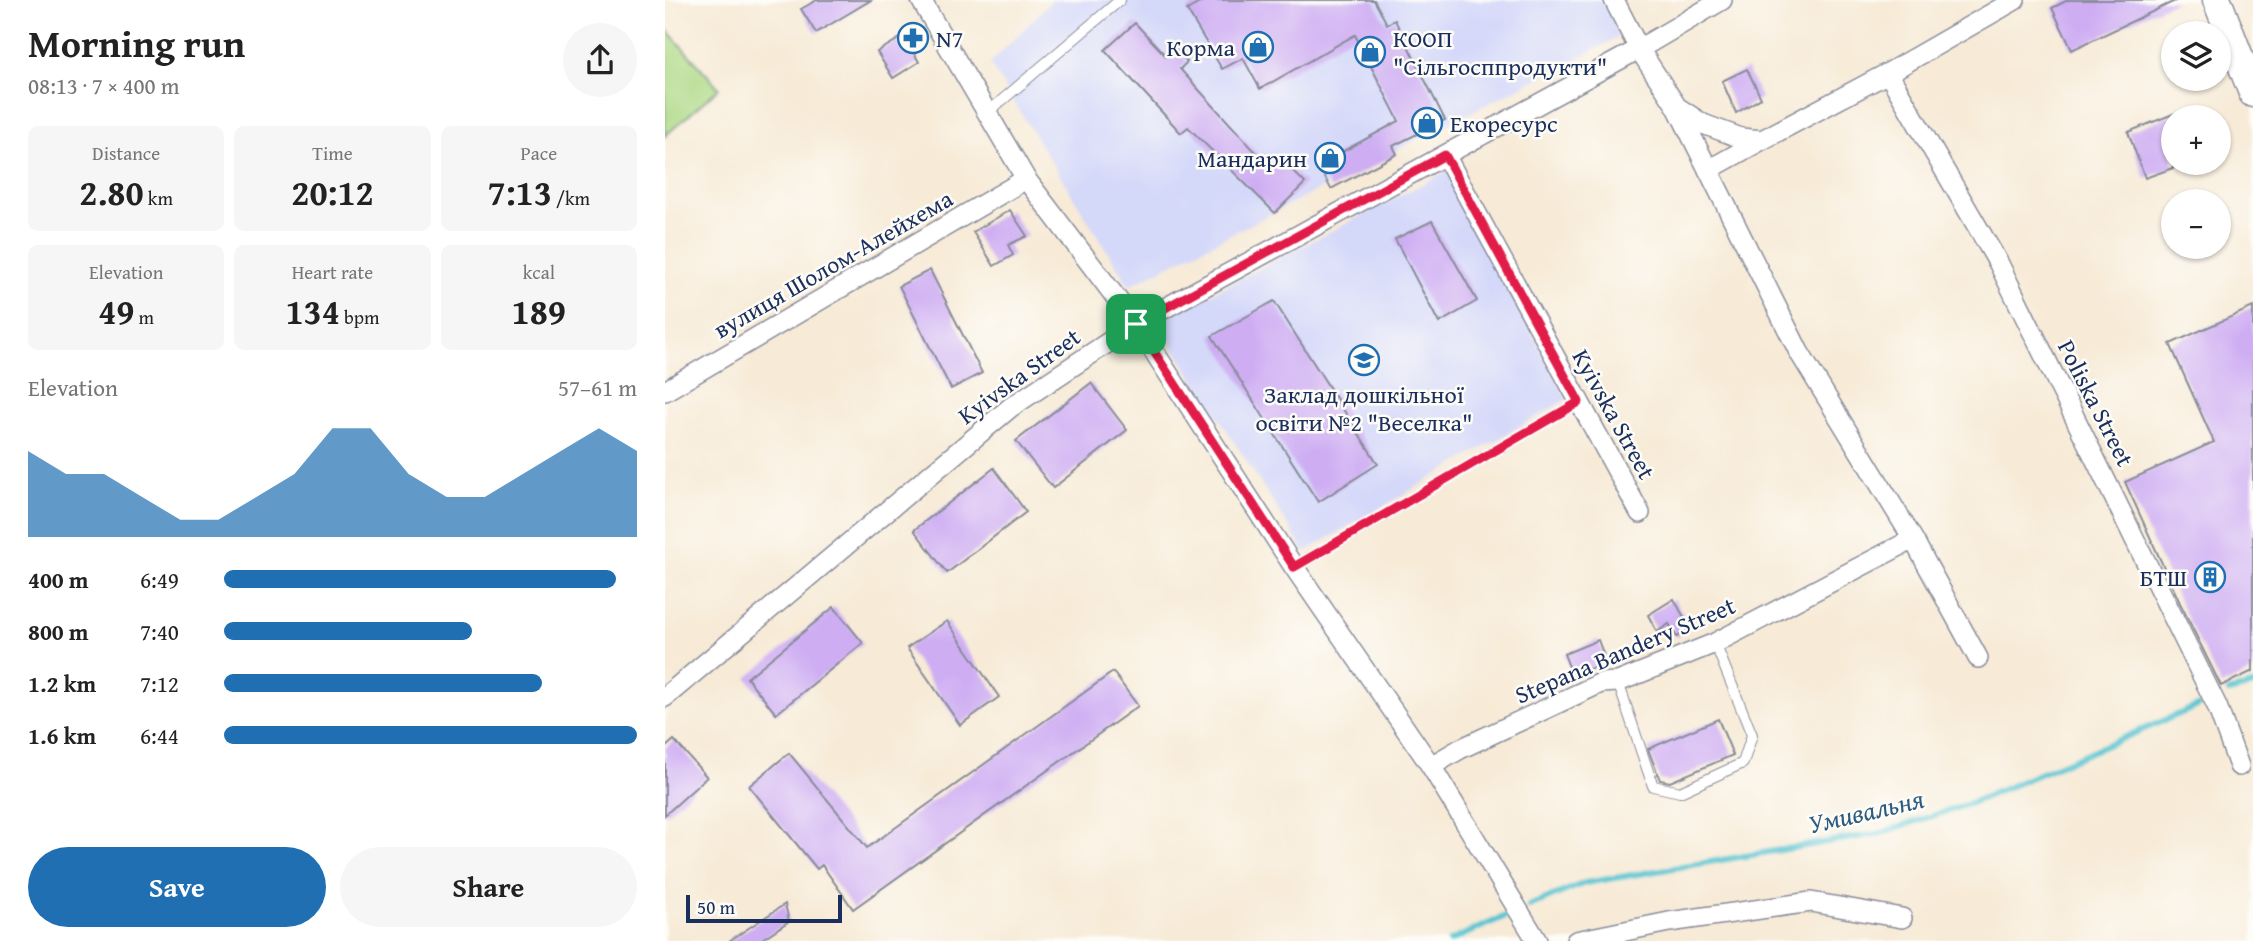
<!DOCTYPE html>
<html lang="en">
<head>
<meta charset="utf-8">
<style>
  body { margin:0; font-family:"Gentium Book Plus",serif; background:#f6f6f6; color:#222; height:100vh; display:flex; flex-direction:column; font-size:26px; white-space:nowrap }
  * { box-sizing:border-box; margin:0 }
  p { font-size:23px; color:#767676 }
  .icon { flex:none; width:38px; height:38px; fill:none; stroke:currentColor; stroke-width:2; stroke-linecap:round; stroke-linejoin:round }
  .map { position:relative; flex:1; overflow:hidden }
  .details { display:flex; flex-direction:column; background:#fff; width:665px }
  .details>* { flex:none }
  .tools { position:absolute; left:1496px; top:21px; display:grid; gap:14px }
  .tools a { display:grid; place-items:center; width:70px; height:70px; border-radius:50%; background:#fff; box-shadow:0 2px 5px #0004; font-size:35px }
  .scale { position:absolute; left:21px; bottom:18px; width:156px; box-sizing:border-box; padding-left:7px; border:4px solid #1b2f5e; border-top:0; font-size:19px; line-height:24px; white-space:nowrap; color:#1b2f5e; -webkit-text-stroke:5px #fdfcf7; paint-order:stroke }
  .pin { position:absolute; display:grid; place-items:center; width:60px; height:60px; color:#fff; margin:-30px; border-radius:14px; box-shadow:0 4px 10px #0006 }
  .round { display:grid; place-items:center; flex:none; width:74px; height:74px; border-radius:37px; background:#f6f6f6 }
  .head { display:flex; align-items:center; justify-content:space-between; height:119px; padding:0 28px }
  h1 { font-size:38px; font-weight:700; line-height:52px }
  .stats { display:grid; grid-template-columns:repeat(3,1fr); gap:10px; height:119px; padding:7px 28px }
  .stats div { display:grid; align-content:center; border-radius:10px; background:#f6f6f6; text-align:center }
  .stats b { font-size:35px; font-weight:700 }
  .stats small { font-size:19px; font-weight:400 }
  .stats p { font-size:19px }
  .chart { height:196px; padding:14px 28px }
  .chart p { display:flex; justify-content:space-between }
  .chart svg { width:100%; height:126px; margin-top:7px; fill:#1f6fb2; opacity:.7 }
  .cta { display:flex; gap:14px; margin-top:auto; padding:14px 28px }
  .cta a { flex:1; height:80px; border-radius:42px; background:#1f6fb2; color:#fff; font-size:28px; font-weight:700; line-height:80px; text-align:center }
  .cta a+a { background:#f6f6f6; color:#222 }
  ul { padding:0 28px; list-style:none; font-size:23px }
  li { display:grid; grid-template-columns:112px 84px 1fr; align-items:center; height:52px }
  li i { height:18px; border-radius:9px; background:#1f6fb2 }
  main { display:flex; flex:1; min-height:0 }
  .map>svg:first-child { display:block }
  .built { fill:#d4d8f9 }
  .green { fill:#add985; stroke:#648472; stroke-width:2 }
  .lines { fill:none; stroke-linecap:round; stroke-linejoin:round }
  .stream { stroke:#58c4d2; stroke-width:6 }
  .building { fill:#ceadf3 }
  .lane-casing { stroke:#898c9a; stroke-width:12 }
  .street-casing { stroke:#898c9a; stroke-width:22 }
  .secondary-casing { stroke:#898c9a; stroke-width:31 }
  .lane { stroke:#fff; stroke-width:10 }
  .street { stroke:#fff; stroke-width:19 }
  .secondary { stroke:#fff; stroke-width:28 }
  .route-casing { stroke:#fff; stroke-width:14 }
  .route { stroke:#e11d48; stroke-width:9 }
  .labels { text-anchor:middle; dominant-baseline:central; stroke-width:5; stroke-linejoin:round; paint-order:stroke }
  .poi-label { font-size:24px; fill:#1b2f5e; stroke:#fdfcf7; text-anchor:start }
  .street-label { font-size:24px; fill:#1b2f5e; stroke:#fdfcf7 }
  .water-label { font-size:26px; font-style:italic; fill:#2d5c81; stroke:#fdfcf7 }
</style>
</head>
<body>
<main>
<section class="details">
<div class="head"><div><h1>Morning run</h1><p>08:13 · 7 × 400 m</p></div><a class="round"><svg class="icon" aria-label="share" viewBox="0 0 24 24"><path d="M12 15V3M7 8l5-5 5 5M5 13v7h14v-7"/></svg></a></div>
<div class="stats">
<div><p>Distance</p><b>2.80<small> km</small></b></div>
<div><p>Time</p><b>20:12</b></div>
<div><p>Pace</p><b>7:13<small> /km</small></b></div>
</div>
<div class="stats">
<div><p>Elevation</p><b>49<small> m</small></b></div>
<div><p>Heart rate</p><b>134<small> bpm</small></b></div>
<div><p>kcal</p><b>189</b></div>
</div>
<div class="chart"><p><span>Elevation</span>57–61 m</p>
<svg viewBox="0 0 160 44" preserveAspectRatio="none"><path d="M0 44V14L10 22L20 22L30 30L40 38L50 38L60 30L70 22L80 6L90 6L100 22L110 30L120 30L130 22L140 14L150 6L160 14V44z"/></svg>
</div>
<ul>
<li><b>400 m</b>6:49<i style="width:95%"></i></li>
<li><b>800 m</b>7:40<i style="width:60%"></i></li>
<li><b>1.2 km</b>7:12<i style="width:77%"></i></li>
<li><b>1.6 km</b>6:44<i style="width:100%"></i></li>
</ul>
<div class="cta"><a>Save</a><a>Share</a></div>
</section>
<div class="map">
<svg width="1588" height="941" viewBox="0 0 1588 941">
  <rect width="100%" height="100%" fill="#fdfcf7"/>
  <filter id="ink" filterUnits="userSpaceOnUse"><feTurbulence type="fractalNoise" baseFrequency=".0143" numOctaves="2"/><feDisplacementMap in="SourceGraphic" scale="14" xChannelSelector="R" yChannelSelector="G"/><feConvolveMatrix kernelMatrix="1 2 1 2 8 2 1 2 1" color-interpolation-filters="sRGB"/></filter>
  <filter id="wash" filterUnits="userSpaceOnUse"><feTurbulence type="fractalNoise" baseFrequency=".00686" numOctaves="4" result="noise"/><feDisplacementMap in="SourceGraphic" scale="28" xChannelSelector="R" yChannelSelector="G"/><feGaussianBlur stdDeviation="1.57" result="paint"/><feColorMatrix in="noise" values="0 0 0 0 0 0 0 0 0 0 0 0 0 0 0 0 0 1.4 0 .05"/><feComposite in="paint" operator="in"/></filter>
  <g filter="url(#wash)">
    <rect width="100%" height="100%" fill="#f7ead6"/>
    <path class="built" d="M387,0H937L956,36L464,286L325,64Z
      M782,171L902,399L640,552L492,322Z"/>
    <path class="green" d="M0,28L54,88L0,136Z"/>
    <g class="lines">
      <path class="stream" d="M1564,692L1588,685
        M864,906L920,883L1216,833L1306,803L1533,706
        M785,941L843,915"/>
    </g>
    <g id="blocks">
      <path class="building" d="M152,0H206L151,33L136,9Z
        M540,0H709L722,24L730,20L780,120L728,146L732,154L666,189L653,165L734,121L690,35L595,89L578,58L557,69L522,10Z
        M1403,0H1512L1407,50L1387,8Z
        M470,23L501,56L509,48L522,62L515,69L605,168L617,160L640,183L610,213L523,127L516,133L440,50Z
        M239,36L254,62L228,78L212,52Z
        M1082,69L1096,98L1071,113L1057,81Z
        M1508,114V168L1480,178L1463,132Z
        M345,210L362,236L343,245L348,255L329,266L308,232Z
        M767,221L812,301L774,323L730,239Z
        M265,270L317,373L286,389L234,286Z
        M609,301L713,464L653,502L547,336Z
        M1588,307V671L1556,686L1515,603L1460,482L1549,442L1505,344Z
        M426,383L462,430L388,488L351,441Z
        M329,468L361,512L282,573L249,530Z
        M1009,599L1025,628L1012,637L1004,624L992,632L983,615Z
        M169,607L198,643L111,714L82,678Z
        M282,621L334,697L295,725L242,648Z
        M933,640L941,661L908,677L899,654Z
        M448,672L473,706L188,909L157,865L152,869L84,786L124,753L202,848Z
        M1053,719L1068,755L1005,782L995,780L983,749Z
        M9,740L42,777L0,815V748Z
        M120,904L124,921L94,941H64Z"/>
    </g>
  </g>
  <g filter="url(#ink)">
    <use href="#blocks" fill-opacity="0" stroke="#898c9a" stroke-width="2"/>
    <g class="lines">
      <g class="lane-casing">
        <path id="lane" d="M322,113L455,0
          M629,567L914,402
          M953,682L988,786L1015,792L1078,763L1087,735L1050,643"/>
      </g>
      <g class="street-casing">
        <path id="street" d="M256,0L361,179L471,324L629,567L766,766L872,941
          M949,0L974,49L1012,107L1038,124L1076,138L1097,140L1223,73L1350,0
          M1223,73L1334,264L1552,706L1574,766
          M1012,107L1134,352L1248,539L1313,658
          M780,155L975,513
          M1043,170L1097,140
          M0,391L361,179
          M0,697L346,407L471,324L974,49L1057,0
          M766,766L795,749L936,683L953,682L1050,643L1248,539
          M911,941L1004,922L1146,902L1237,918"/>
      </g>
      <g class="secondary-casing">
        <path id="secondary" d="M1552,0L1588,93"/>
      </g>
      <use href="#lane" class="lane"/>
      <use href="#street" class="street"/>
      <use href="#secondary" class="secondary"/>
    </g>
  </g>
  <g class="lines" filter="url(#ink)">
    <g class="route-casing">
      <path id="route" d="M780,155L914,402L629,567L471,324Z"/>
    </g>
    <use href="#route" class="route"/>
  </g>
  <defs>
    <g id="pharmacy-ring" transform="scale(1.575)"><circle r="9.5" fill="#fdfcf7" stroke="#1f6fb2" stroke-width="1.5"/><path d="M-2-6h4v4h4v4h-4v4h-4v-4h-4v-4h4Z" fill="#1f6fb2"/></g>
    <g id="shop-ring" transform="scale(1.575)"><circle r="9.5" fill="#fdfcf7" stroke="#1f6fb2" stroke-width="1.5"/><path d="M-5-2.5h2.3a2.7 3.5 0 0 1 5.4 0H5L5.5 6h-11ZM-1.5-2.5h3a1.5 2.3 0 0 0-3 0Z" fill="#1f6fb2"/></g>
    <g id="school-ring" transform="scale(1.575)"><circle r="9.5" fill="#fdfcf7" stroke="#1f6fb2" stroke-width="1.5"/><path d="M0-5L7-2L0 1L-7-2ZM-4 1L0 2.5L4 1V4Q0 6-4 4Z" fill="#1f6fb2"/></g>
    <g id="building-ring" transform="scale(1.575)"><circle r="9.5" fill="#fdfcf7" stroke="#1f6fb2" stroke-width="1.5"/><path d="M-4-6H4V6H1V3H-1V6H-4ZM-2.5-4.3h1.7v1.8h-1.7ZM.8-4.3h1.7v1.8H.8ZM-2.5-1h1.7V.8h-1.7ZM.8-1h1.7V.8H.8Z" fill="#1f6fb2"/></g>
  </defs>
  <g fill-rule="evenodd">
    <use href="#pharmacy-ring" x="248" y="38"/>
    <use href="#shop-ring" x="593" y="47"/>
    <use href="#shop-ring" x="705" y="52"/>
    <use href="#shop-ring" x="762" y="123"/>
    <use href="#shop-ring" x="665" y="158"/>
    <use href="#school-ring" x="699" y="360"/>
    <use href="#building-ring" x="1545" y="577"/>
  </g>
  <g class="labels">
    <g class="poi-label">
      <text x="271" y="38">N7</text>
      <text x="728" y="38">КООП<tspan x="728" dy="28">"Сільгосппродукти"</tspan></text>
      <text x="570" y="47" text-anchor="end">Корма</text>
      <text x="785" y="123">Екоресурс</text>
      <text x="642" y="158" text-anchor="end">Мандарин</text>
      <text x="699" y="394" text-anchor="middle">Заклад дошкільної<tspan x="699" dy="28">освіти №2 "Веселка"</tspan></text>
      <text x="1522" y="577" text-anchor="end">БТШ</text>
    </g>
    <g class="street-label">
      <text transform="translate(168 264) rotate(-30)">вулиця Шолом-Алейхема</text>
      <text transform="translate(354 376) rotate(-36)">Kyivska Street</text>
      <text transform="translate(1431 403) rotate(63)">Poliska Street</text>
      <text transform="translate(949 414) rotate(61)">Kyivska Street</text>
      <text transform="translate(960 650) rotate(-23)">Stepana Bandery Street</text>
    </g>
    <g class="water-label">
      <text transform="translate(1201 811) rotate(-13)">Умивальня</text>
    </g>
  </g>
</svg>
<div class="tools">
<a><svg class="icon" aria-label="layers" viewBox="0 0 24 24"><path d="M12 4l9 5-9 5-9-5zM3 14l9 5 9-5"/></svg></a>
<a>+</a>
<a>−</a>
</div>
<div class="scale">50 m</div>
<div class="pin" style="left:471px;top:324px;background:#1e9e55"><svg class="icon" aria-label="arrive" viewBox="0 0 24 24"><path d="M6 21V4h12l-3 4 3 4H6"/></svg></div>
</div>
</main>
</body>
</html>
